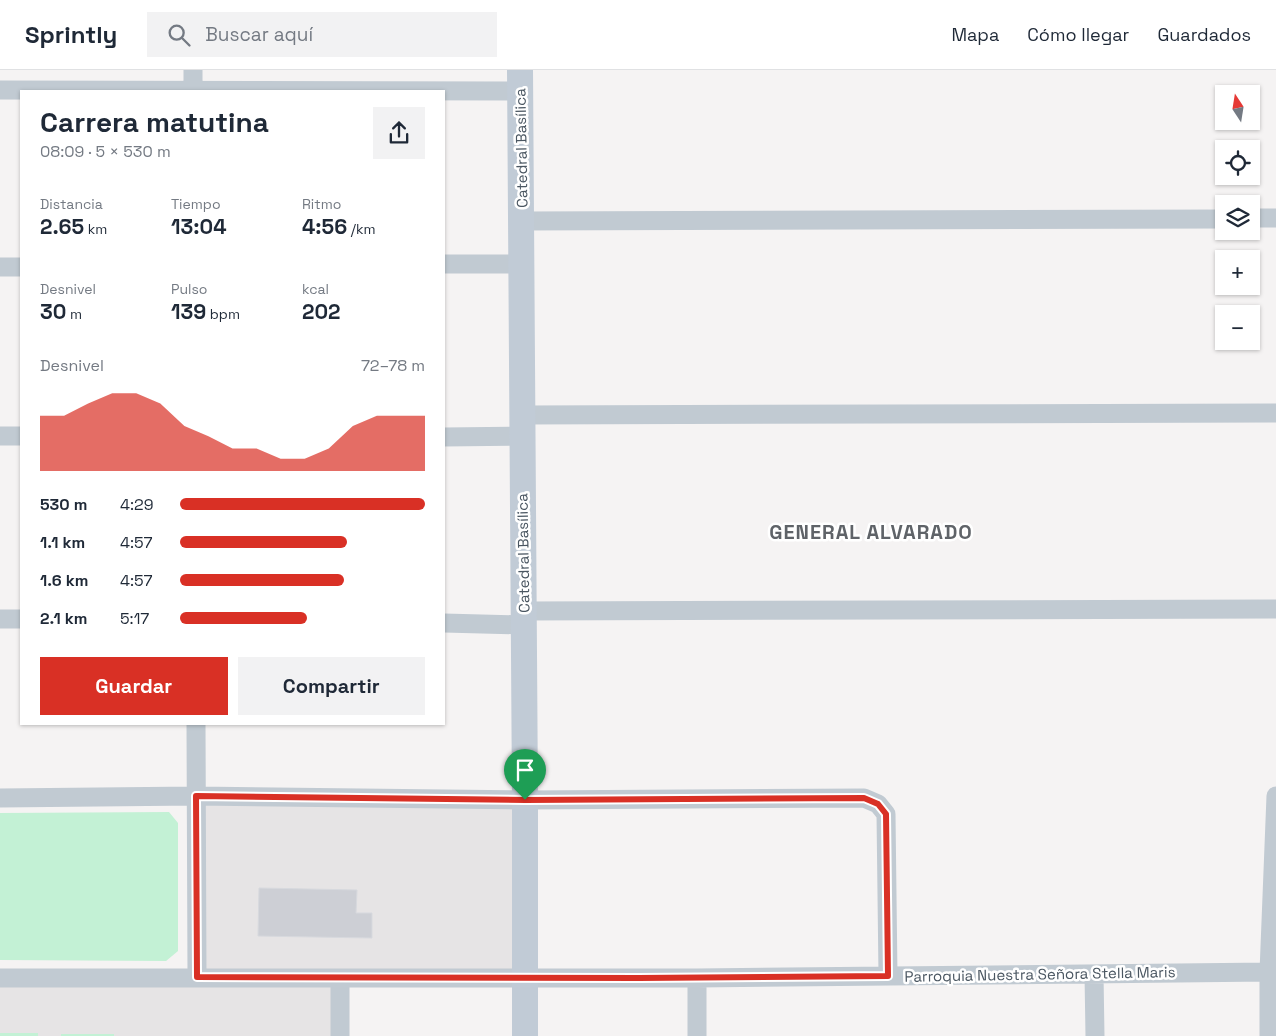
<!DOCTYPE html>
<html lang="es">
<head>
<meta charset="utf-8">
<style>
  body { margin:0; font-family:"Space Grotesk",sans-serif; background:#f2f2f3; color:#1f2937; height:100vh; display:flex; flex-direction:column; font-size:19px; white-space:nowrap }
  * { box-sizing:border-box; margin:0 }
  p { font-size:16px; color:#747a83 }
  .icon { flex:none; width:28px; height:28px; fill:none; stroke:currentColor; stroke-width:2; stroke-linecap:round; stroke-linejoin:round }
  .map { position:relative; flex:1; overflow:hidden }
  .details { position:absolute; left:20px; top:20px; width:425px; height:635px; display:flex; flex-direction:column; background:#fff; border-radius:0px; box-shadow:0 1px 4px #0004 }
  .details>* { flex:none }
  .needle { width:32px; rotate:348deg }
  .controls { position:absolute; left:1215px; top:15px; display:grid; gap:10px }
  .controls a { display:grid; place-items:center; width:45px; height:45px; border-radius:0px; background:#fff; box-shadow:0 1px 4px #0004; font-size:25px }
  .pin { position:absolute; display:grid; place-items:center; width:42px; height:42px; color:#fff; margin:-51px -21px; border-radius:50% 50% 50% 0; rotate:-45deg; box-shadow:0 0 5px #0007 }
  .pin .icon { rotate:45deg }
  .round { display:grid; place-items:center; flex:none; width:52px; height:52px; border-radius:0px; background:#f2f2f3 }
  .summary { display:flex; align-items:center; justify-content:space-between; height:85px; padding:0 20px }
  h1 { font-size:28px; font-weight:800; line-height:38px }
  .metrics { display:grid; grid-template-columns:repeat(3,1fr); gap:8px; height:85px; padding:5px 20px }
  .metrics div { display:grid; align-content:center }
  .metrics b { font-size:21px; font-weight:800 }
  .metrics small { font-size:14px; font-weight:400 }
  .metrics p { font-size:14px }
  .chart { height:140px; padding:10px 20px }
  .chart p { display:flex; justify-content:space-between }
  .chart svg { width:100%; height:90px; margin-top:5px; fill:#d93025; opacity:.7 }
  .action { display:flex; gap:10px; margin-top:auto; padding:10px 20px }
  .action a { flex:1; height:58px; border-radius:0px; background:#d93025; color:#fff; font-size:20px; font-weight:800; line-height:58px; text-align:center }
  .action a+a { background:#f2f2f3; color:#1f2937 }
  ul { padding:0 20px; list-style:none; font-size:16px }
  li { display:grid; grid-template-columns:80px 60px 1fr; align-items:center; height:38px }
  li i { height:12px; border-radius:6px; background:#d93025 }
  header { display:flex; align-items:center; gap:30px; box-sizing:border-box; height:70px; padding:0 25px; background:#fff; border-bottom:1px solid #e0e1e3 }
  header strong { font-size:24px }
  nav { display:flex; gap:28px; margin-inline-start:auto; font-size:18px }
  .search { width:350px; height:45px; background:#f2f2f3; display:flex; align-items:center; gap:12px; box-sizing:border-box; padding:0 18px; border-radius:0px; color:#747a83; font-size:19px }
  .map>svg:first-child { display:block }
  .education { fill:#e6e4e5 }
  .green { fill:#c3f1d5 }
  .building { fill:#cdcfd5; stroke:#d7d9de }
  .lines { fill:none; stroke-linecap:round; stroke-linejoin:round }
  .street { stroke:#c1cad2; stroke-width:19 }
  .secondary { stroke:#c1cbd6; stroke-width:26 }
  .route-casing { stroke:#fff; stroke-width:10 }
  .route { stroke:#d93025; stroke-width:6 }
  .labels { text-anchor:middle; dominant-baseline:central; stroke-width:5; stroke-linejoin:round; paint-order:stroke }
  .street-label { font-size:15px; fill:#4a5661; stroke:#fff }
  .district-label { font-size:20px; font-weight:bold; letter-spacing:1px; fill:#5f6368; stroke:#fff }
</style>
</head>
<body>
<header>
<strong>Sprintly</strong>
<div class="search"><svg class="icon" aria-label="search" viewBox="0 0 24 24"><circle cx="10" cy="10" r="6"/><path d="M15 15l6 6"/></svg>Buscar aquí</div>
<nav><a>Mapa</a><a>Cómo llegar</a><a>Guardados</a></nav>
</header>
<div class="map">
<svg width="1276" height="966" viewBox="0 0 1276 966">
  <rect width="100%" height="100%" fill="#f5f3f3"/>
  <path class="education" d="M197,727L524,731L523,908L198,906Z
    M0,909L338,910V966H0Z"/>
  <path class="green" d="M169,742L178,753V881L166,891L0,890V743Z
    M0,963H38V966H0Z
    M61,964H114V966H61Z"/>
  <path class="building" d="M259,818L357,820L356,843H372V868L258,866Z"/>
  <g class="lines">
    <path class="street" d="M193,0V21
      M0,20L520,21
      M1251,148H1276
      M521,151L1224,149
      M444,194H522
      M0,197H21
      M522,345L1276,343
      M0,366H21
      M444,367L522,366
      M524,541L1276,539
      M0,549H21
      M444,553L524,555
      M196,654L197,907
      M0,728L196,726L525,730L864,728L878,734L886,744L888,906
      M1094,904L1095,966
      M0,908H697L1269,902L1276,903
      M340,908V966
      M697,908V966
      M1269,966V902L1276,726"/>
    <path class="secondary" d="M520,0L525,730V966"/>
  </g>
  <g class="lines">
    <g class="route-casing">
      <path id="route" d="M196,726L525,730L864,728L878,734L886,744L888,906L639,908L197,907Z"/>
    </g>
    <use href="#route" class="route"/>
  </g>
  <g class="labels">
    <g class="street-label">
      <text transform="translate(521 78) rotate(-91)">Catedral Basílica</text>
      <text transform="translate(523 483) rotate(-91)">Catedral Basílica</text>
      <text transform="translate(1040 904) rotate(-1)">Parroquia Nuestra Señora Stella Maris</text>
    </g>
    <g class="district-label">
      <text x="871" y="462">GENERAL ALVARADO</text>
    </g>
  </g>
</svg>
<div class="controls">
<a><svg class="needle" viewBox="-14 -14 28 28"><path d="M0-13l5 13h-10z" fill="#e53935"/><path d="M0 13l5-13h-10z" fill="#747a83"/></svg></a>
<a><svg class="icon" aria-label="locate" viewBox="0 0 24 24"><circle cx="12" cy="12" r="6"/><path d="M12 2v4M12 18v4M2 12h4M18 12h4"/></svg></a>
<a><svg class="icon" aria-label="layers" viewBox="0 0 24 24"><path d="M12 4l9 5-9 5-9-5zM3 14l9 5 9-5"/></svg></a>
<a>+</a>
<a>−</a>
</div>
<div class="pin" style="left:525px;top:730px;background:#1e9e55"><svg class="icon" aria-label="arrive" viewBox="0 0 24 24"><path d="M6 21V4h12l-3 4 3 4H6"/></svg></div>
<section class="details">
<div class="summary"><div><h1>Carrera matutina</h1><p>08:09 · 5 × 530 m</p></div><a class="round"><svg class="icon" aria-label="share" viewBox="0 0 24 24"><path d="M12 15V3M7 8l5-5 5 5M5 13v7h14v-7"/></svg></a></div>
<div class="metrics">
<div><p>Distancia</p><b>2.65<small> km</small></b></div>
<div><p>Tiempo</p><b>13:04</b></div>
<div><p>Ritmo</p><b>4:56<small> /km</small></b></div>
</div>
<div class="metrics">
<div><p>Desnivel</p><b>30<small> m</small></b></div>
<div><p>Pulso</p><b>139<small> bpm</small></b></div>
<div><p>kcal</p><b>202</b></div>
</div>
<div class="chart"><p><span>Desnivel</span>72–78 m</p>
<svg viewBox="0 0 160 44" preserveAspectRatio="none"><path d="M0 44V17L10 17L20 11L30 6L40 6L50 11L60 22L70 27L80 33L90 33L100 38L110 38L120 33L130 22L140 17L150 17L160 17V44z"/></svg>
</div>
<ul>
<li><b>530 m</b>4:29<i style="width:100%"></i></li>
<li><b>1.1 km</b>4:57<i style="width:68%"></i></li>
<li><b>1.6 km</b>4:57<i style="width:67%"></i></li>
<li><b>2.1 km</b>5:17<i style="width:52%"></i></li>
</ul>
<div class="action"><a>Guardar</a><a>Compartir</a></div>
</section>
</div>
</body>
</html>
